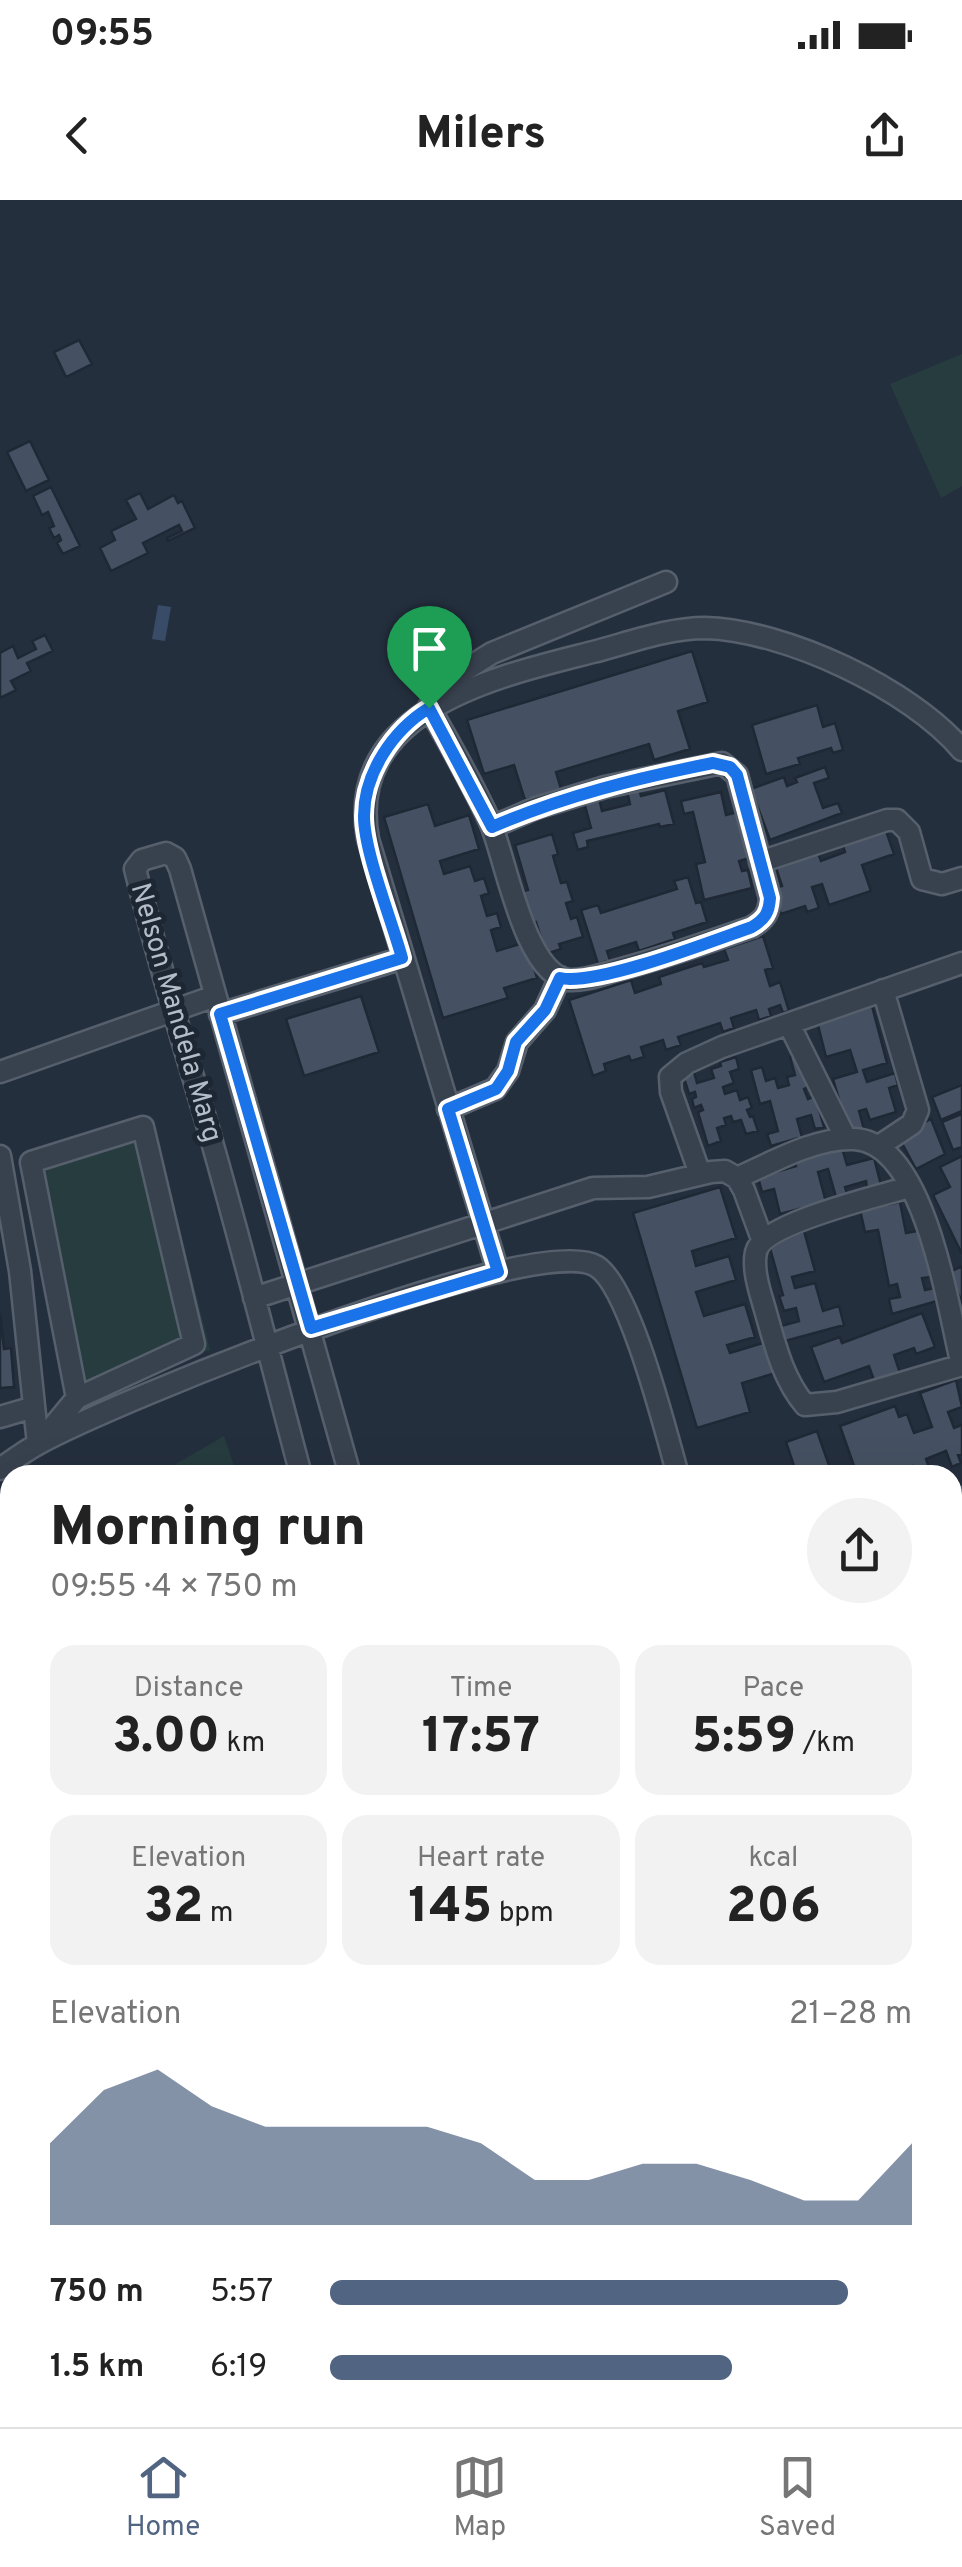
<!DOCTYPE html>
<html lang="en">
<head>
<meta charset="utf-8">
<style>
  body { margin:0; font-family:Overpass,sans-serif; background:#f2f2f2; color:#222; height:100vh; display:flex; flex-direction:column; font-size:38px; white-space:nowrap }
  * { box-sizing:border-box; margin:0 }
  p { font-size:32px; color:#767676 }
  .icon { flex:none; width:55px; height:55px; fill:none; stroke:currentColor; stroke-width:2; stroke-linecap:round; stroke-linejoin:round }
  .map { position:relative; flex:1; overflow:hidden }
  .drawer { position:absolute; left:0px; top:1265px; width:962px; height:962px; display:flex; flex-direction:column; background:#fff; border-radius:30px 30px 0 0; box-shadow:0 10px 40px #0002 }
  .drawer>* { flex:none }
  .pin { position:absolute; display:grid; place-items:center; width:85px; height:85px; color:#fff; margin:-102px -42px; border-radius:50% 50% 50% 0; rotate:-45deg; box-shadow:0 0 10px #0007 }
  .pin .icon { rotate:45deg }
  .round { display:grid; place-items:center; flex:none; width:105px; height:105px; border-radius:52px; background:#f2f2f2 }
  .head { display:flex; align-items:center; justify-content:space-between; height:170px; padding:0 50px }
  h1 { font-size:55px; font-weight:800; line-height:75px }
  .stats { display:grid; grid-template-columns:repeat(3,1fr); gap:15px; height:170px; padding:10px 50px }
  .stats div { display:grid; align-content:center; border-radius:25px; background:#f2f2f2; text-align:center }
  .stats b { font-size:50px; font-weight:800 }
  .stats small { font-size:28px; font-weight:400 }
  .stats p { font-size:28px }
  .chart { height:280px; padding:20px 50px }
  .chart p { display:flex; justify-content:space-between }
  .chart svg { width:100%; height:180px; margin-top:10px; fill:#516482; opacity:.7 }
  ul { padding:0 50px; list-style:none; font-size:32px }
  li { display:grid; grid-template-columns:160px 120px 1fr; align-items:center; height:75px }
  li i { height:25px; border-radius:12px; background:#516482 }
  .status { display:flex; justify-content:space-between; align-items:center; height:70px; padding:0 50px; background:#fff; direction:ltr }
  .status svg { height:28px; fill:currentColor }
  header { display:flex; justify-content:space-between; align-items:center; height:130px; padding:0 50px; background:#fff; font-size:45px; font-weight:800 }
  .tab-bar { display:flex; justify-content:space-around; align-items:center; height:140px; border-top:2px solid #e0e0e0; background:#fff; font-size:28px; color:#767676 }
  .tab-bar a { display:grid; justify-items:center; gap:5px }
  .tab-bar .selected { color:#516482 }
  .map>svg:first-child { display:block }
  .green { fill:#263c3f }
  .water { fill:#394c67 }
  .building { fill:#455162; stroke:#1f2835; stroke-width:2.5 }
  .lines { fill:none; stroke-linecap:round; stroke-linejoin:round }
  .minor-casing { stroke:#565f6c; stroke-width:25 }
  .minor { stroke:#38414e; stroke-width:20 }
  .route-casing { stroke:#fff; stroke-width:20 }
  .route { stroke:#1a73e8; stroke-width:12 }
  .labels { text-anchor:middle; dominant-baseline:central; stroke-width:10; stroke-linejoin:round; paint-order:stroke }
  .street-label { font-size:28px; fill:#b4bcc9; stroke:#1d2633 }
</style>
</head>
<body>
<div class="status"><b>09:55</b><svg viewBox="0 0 49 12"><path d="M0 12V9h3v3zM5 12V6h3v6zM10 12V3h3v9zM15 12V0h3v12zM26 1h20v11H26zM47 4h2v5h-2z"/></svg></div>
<header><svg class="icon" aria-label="back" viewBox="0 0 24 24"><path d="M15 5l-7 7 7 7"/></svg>Milers<svg class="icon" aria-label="share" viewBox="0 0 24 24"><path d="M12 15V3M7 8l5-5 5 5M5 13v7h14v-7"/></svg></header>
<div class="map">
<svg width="962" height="2227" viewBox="0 0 962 2227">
  <rect width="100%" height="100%" fill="#242f3e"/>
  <path class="green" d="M962,154V286L941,298L890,184Z
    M154,925L210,1150L67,1200L25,962Z
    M224,1236L237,1275H156H157Z"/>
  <path class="water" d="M158,405L171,407L165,441L152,439Z"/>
  <path class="building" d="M79,140L92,164L66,177L54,152Z
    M30,241L49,280L26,291L7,252Z
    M51,287L80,346L63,354L57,343L61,340L59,335L54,338L49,328L54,326L48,312L42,315L33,296Z
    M140,293L148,309L174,295L178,303L182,301L195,328L168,341L167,338L182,331L179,325L143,343L148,353L111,371L100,348L115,340L111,331L136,319L126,300Z
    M45,435L53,451L27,463L31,471L11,481L16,490L0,498V453L13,446L18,458L36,449L32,441Z
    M692,451L708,502L678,511L690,549L654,560L649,544L556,572L561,589L525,600L514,565L484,574L467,520Z
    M817,505L823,527L835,523L843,550L833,553L831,548L798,558L800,564L766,574L752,525Z
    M825,567L829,578L814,583L823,608L838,603L842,613L770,640L751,589L784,577L787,586L797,582L795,578Z
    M638,584L641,596L665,590L674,624L660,627L659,624L587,641L588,647L578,650L573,633L591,628L583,598L598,594L602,611L630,604L626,587Z
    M721,592L726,615L742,611L753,657L739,661L742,671L748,670L752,688L704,700L696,664L705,662L693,612L684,614L681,601Z
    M428,604L435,626L469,615L479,649L440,661L444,674L470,666L475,681L484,678L489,693L481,696L487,716L497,713L501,727L491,730L497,751L526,742L537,778L504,788L508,798L443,818L384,617Z
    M885,628L894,654L862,665L871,691L829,705L822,684L812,687L819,708L807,712L805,706L781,714L772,689L782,686L775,665L817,651L821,661L845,652L842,643Z
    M552,634L558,654L553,656L561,683L567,682L573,701L566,703L571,719L577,717L583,737L559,744L561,749L546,754L536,722L527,724L517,693L528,690L515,645Z
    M688,677L696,703L701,702L707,722L673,733L675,739L639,751L636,742L607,751L610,760L598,764L581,710L598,705L601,713L677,689L674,681Z
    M763,736L773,768L765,770L770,786L780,782L789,811L783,813L780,805L769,809L771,816L759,820L756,810L731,818L734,828L723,832L720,823L678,837L681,845L666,850L663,840L641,847L644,857L631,861L629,856L604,864L606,871L593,876L569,800L631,780L635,793L661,784L659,777L702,763L704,767L728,760L724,749Z
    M361,796L379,852L304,876L286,819Z
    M872,806L887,863L863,870L867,882L895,873L898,885L889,888L896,912L870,920L866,909L859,911L864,929L849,933L833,879L857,872L850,850L826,857L818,825Z
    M799,854L809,887L804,889L808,899L815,896L824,927L815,929L811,915L797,919L802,937L771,946L767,934L778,931L770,901L760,904L751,870L762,867L766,881L775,878L778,888L789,885L787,877L795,875L790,857Z
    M736,857L739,869L730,872L734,883L723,887L725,894L737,890L740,900L748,897L752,908L747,910L750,917L753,916L758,931L746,934L741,920L733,922L731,916L724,918L726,925L717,928L721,941L708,946L698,912L703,910L701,905L694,908L692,899L696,897L695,892L689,894L683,875L694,872L697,883L714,878L711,869L721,866L720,862Z
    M962,885V911L941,920L932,897Z
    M962,914V947L953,950L942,922Z
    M931,919L945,954L916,969L898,936Z
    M842,948L847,965L874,958L881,985L867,989L866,981L845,987L847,994L836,997L828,969L818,972L826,1002L780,1014L774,989L762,992L758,977L796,966L795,961Z
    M962,956V1054L933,995L950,987L940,967Z
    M720,987L736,1038L692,1051L696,1066L729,1056L736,1080L696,1092L704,1116L745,1104L755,1137L727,1145L730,1153L770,1141L779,1172L742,1183L750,1212L697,1228L633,1013Z
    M900,1002L906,1033L923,1030L932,1077L922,1078L925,1090L935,1088L937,1101L892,1114L889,1099L900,1097L897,1084L889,1086L878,1030L865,1032L860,1010Z
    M804,1031L815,1071L792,1077L795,1088L815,1083L823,1111L839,1106L844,1125L785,1141L781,1126L799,1121L796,1108L784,1111L779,1096L783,1095L768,1041Z
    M962,1066V1102L948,1073Z
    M0,1113L4,1149L11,1148L14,1187L0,1188Z
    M922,1113L935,1147L916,1154L914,1148L894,1155L900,1173L875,1183L869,1166L824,1182L811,1147L840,1137L842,1143Z
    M956,1180L962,1207L948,1212L954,1228L962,1225V1254L958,1255L961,1263L952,1267L946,1251L926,1259L930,1270L916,1275L912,1266L887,1275H787L796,1272L786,1242L817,1231L832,1274L854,1266L840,1226L895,1206L899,1217L907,1214L914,1233L932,1227L920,1193Z
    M0,1500H6L0,1607Z
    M962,1547V1574L952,1575V1548Z
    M962,1603V1627L952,1628V1604Z
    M962,1667V1690L952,1691V1668Z
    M962,1706V1734H955L952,1707Z
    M0,1755H10V1782L0,1781Z
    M0,1819L10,1820L3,1924H0Z
    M959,1838H962V1879H958Z
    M957,1888H962V1926H956Z
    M958,2008H962V2049H952V2016H957Z
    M952,2059H962V2097H953Z
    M952,2124L962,2125V2213H955L956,2203H952Z
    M437,2218H659V2227H436Z
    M691,2218H829L828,2227H690Z"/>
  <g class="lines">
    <g class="minor-casing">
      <path id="minor" d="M439,501L465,470L492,453L666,382
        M429,507C450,545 472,582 490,622C505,655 524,775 569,780C584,781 600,775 614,771C661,759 706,743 752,727C765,719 769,713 770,698L737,575L722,563L605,587L536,608L492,627
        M760,662L887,620H897L909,632L922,679L942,684L962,678
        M220,814L403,758
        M789,824L846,939
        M0,872L215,796
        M448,909L495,889L508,871L517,842L545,810L560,777
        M879,946L912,924L918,910L883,790
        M0,956L20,1071L38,1244
        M700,974L671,892L670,877L687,863L722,847L962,763
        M737,978C771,963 816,937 854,939C926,942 948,1111 962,1165
        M909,987C880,996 762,1023 756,1052C752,1071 761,1095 766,1113C775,1145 783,1179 805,1205L837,1202L962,1165
        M498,1072L368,639C344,509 499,476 593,452C628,443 668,428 705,428C785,430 911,489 962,550
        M254,1098L593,988L648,987L711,972L725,971L737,978L744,990L762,1039
        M0,1217L34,1207
        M43,1239L77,1198L194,1144L143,927L31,962L77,1198
        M0,1269C13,1260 25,1251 38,1244C112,1203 535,1030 596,1066C630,1086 666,1233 678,1275
        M301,1275C267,1147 235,1018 197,890C175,817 154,744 135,669L142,660L166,653L175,658L180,669L350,1275
        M952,1301L962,1298
        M0,1320L10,1316
        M0,1431L10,1427
        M952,1594L962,1592
        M0,1738L10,1739
        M952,1774L962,1775
        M0,1803L10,1804
        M952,1952H962
        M0,2071L10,2073
        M952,2112H962
        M0,2172L10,2174
        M3,2227L10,2189
        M355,2227L356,2218
        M387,2227L388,2218
        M847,2227V2218"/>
    </g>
    <use href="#minor" class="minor"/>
  </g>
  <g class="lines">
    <g class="route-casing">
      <path id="route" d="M429,508L492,627C564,596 637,578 713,563L730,567L737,575L770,698C769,713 765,719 752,727C712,741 597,786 560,778L545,810L516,842L508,871L496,889L448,909L498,1072L311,1128L220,814L402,758C392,721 364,652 364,616C364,573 393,530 429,508Z"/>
    </g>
    <use href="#route" class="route"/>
  </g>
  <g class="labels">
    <g class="street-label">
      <text transform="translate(175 813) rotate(74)">Nelson Mandela Marg</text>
    </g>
  </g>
</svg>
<div class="pin" style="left:429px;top:508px;background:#1e9e55"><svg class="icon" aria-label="arrive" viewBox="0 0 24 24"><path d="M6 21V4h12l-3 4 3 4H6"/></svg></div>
<section class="drawer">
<div class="head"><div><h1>Morning run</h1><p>09:55 · 4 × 750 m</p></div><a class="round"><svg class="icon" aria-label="share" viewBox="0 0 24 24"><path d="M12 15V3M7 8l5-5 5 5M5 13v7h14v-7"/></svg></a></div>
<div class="stats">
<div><p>Distance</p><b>3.00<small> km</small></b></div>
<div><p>Time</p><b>17:57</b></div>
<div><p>Pace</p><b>5:59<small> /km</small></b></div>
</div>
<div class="stats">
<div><p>Elevation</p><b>32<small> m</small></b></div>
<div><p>Heart rate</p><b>145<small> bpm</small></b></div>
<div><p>kcal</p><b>206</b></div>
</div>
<div class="chart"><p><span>Elevation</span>21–28 m</p>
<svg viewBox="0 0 160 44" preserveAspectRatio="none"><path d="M0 44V24L10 11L20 6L30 15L40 20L50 20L60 20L70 20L80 24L90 33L100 33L110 29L120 29L130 33L140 38L150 38L160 24V44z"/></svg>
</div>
<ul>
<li><b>750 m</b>5:57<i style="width:89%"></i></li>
<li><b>1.5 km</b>6:19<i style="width:69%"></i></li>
</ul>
</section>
</div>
<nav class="tab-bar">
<a class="selected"><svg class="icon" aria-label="home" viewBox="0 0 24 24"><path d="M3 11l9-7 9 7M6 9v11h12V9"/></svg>Home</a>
<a><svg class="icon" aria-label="map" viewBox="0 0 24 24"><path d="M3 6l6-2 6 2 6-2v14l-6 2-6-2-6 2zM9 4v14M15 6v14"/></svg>Map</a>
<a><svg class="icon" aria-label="saved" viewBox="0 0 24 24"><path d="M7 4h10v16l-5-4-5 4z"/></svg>Saved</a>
</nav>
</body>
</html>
